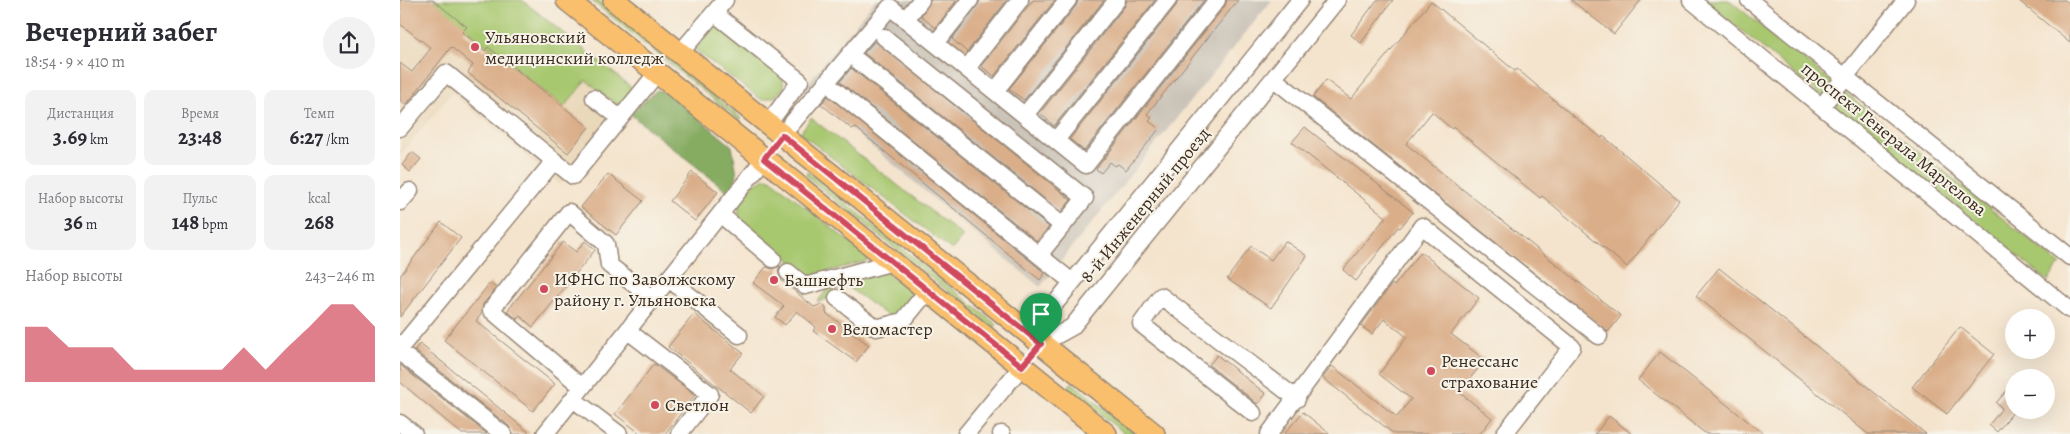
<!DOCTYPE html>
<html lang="ru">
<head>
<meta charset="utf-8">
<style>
  body { margin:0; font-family:Alegreya,serif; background:#f2f2f3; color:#2b2b33; height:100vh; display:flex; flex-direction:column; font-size:19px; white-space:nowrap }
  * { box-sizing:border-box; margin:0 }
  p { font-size:16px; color:#7c7c81 }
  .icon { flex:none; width:28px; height:28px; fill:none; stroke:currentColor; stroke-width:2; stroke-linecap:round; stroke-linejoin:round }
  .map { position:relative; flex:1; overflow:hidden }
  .sheet { display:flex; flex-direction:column; background:#fff; width:400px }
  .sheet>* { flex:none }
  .controls { position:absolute; left:1605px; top:309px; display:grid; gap:10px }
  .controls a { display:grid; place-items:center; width:50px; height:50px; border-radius:50%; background:#fff; box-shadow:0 5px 20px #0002; font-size:25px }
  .pin { position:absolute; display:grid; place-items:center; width:42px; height:42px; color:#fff; margin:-51px -21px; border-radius:50% 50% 50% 0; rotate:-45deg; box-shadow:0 0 5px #0007 }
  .pin .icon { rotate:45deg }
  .round { display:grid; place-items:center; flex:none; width:52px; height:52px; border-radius:26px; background:#f2f2f3 }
  .head { display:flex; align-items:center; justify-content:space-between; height:85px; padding:0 25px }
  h1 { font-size:28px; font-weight:600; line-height:38px }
  .figures { display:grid; grid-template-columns:repeat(3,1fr); gap:8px; height:85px; padding:5px 25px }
  .figures div { display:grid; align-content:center; border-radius:10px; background:#f2f2f3; text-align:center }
  .figures b { font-size:21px; font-weight:600 }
  .figures small { font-size:14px; font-weight:400 }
  .figures p { font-size:14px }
  .chart { height:140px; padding:10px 25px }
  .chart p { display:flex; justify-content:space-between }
  .chart svg { width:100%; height:90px; margin-top:5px; fill:#d1495b; opacity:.7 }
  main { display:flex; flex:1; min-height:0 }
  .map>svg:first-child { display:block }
  .built { fill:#ead8ba }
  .industrial { fill:#cac3b8 }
  .green { fill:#a8c870; stroke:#727947 }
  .forest { fill:#86ac62; stroke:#606b40 }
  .building { fill:#daae89 }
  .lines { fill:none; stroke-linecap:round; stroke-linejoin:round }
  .minor-casing { stroke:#988776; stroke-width:19 }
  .major-casing { stroke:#988776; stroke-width:24 }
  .minor { stroke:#fff; stroke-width:16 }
  .major { stroke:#f9bf6d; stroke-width:21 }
  .route-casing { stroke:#fff; stroke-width:10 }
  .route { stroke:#d1495b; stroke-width:6 }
  .poi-dot { fill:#d1495b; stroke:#f7f3e8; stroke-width:2 }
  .labels { text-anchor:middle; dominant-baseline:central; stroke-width:4; stroke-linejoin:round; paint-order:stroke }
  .poi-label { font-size:18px; fill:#3b2a1e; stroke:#f7f3e8; text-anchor:start }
  .street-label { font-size:18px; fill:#3b2a1e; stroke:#f7f3e8 }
</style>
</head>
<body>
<main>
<section class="sheet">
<div class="head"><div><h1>Вечерний забег</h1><p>18:54 · 9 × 410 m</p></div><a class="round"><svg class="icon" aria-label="share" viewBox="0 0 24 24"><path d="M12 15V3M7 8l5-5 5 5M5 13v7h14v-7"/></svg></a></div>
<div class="figures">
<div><p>Дистанция</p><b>3.69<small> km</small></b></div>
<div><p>Время</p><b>23:48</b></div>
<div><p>Темп</p><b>6:27<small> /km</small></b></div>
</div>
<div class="figures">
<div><p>Набор высоты</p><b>36<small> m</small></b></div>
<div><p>Пульс</p><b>148<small> bpm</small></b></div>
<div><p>kcal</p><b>268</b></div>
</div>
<div class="chart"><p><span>Набор высоты</span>243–246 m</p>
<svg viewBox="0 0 160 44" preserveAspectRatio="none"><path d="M0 44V17L10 17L20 27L30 27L40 27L50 38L60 38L70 38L80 38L90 38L100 27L110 38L120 27L130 17L140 6L150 6L160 17V44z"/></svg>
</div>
</section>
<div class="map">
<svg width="1670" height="434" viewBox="0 0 1670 434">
  <rect width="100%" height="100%" fill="#f7f3e8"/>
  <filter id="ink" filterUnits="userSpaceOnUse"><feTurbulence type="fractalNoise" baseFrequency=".02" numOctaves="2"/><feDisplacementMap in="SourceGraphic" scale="10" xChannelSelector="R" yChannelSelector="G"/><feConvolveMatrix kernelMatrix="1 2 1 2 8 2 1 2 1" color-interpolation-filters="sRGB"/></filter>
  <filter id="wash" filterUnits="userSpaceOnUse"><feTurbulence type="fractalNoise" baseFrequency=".0096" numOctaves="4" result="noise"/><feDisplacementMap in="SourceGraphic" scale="20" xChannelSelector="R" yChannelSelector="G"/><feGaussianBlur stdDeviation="1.12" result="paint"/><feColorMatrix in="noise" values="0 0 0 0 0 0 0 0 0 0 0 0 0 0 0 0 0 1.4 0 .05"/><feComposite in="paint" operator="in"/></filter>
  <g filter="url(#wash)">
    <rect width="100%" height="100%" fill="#f4e4cd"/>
    <path class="built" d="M0,0H94L224,109L160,185L52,93L0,155Z"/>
    <path class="industrial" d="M475,0H872L640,287L403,89Z"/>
    <path class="green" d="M29,0H122L236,91L222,109L186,80L164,107Z
      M191,0H198L341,118L339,120Z
      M1304,0H1329L1660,264L1648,281Z
      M318,22L381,72L384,87L376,96L362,100L295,50Z
      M411,118L563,236L552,250L400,133Z
      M407,172L409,173L597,325L593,328L406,176Z
      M367,178L372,180L468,257L467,261L410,276L341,222C333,204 348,183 367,178Z
      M485,271L513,293V299L501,315L488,316L445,285L437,286L427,299L417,302L431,285Z
      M673,383L675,385L736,434H725L669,389L670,384Z"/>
    <path class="forest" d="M257,90L268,93L332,146L337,174L331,194L230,114Z"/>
    <g id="blocks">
      <path class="building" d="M0,0H33L67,27L62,32L85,51L88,47L189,127L168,153L68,73L73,65L51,47L6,105L0,100V63L12,72L31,48L0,24Z
        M531,0H557L535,28L521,16Z
        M581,0H607L567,52L552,39Z
        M633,0H655L594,76L581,66Z
        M678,0H704L624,100L609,89L676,6Z
        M727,0H755L654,126L640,113L725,6Z
        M778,0H804L684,151L670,139L776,6Z
        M827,0H838L747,114L752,118L749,121L759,129L726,170L718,164L715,166L710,162L701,173L696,169L825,6Z
        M977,0H993L961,43L951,35Z
        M1171,0H1241L1214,34Z
        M1618,0H1665L1670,4V43Z
        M1031,1L1115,71L1117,69L1173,116L1202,138L1203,136L1279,200L1227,267L1142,196L1140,198L1054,127L1052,129L1032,112L1006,144L1221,316L1208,332L913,97L926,80L951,99Z
        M475,41L671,200L661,212L464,53Z
        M451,68L649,227L637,241L440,82Z
        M428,96L645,273L640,280L455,127L452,129L421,104Z
        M905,127L1013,212L1000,228L998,227L956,281L943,270L986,217L892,142Z
        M12,152L21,159L10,172L2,165Z
        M292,172L318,192L295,221L270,201Z
        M208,174L243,201L216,235L181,207Z
        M41,222L61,238L0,317V276Z
        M185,241L195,250L133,327L120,316L117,319L107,311L163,242L176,252Z
        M885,241L907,256L871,308L827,279L851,246L871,260Z
        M1021,252L1079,298L1051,334L1085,360L1059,392L1092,418L1080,434H994L923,378L932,366L997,417L1011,399L979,374L1007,337L984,319L972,334L961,326L992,284L994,286Z
        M380,266L378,271L381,280L414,307L422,304L426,308V313L469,345L456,362L413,331L416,327L397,311L385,325L375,317L384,306L353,283L366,267L372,269Z
        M1319,268L1526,434H1468L1296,296Z
        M90,283L96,288L83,304L82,313L76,321L155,384L133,411L44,340Z
        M294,314L343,353L330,369L364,396L351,413L268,347Z
        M1560,327L1594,354L1547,414L1512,387Z
        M20,344L131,434H113L109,426L14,350Z
        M1260,352L1364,434H1306L1238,380Z
        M817,355L866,394L858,404L809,365Z
        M254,364L295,395L265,434H241L215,414Z
        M0,365L87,434H62L0,382Z
        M1614,382V411L1597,432L1589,425L1602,408L1596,403Z
        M903,412L930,434H884Z
        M1209,416L1232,434H1195Z"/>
    </g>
  </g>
  <g filter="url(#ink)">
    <use href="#blocks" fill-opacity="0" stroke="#988776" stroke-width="1"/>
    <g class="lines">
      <g class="minor-casing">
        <path id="minor" d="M1291,0L1670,310
          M1349,0L1670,257
          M314,13L400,81L368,124
          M506,19L521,0
          M484,37L685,198L639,255
          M536,43L570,0
          M280,53L325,0
          M458,61L663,226
          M567,68L620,0
          M874,79L1199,336
          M435,90L672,282
          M595,91L668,0
          M194,98L220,118
          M1422,106L1506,0
          M625,115L717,0
          M0,128L46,73L173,176L257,73
          M382,135L490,7L686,165L817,0
          M656,140L768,0
          M0,202L10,191
          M320,214L373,259
          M388,272L405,286L493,262
          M269,279L339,335
          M437,298L476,328L503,321L528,290
          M228,331L310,394L279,434
          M641,344L672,327L937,0
          M641,344L650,310L900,0
          M0,348L154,161
          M0,352L103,434
          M182,387L91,310L169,212L206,244L209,265L253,299
          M173,399L219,434
          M853,413L741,324L761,296L897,399
          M0,423L14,434
          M145,434L364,159
          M566,434L622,366
          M601,434H602
          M869,434L1022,226L1172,347L1104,434"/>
      </g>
      <g class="major-casing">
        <path id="major" d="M167,0L706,434
          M214,0L754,434"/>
      </g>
      <use href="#minor" class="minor"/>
      <use href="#major" class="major"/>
    </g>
  </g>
  <g class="lines" filter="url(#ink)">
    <g class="route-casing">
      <path id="route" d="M382,135L641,344L622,366L364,159Z"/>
    </g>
    <use href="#route" class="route"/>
  </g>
  <g class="poi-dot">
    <circle cx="75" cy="47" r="5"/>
    <circle cx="374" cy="280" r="5"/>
    <circle cx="144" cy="289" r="5"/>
    <circle cx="432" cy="329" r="5"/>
    <circle cx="1031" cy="371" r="5"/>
    <circle cx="255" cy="405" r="5"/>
  </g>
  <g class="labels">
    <g class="poi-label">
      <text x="85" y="37">Ульяновский<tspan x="85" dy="21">медицинский колледж</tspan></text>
      <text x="154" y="279">ИФНС по Заволжскому<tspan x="154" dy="21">району г. Ульяновска</tspan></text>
      <text x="384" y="280">Башнефть</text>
      <text x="442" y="329">Веломастер</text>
      <text x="1041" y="361">Ренессанс<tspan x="1041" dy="21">страхование</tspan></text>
      <text x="265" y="405">Светлон</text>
    </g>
    <g class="street-label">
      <text transform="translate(1494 139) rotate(39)">проспект Генерала Маргелова</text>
      <text transform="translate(745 205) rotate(-51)">8-й Инженерный проезд</text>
    </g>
  </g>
</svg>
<div class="controls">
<a>+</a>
<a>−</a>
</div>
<div class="pin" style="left:641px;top:344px;background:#1e9e55"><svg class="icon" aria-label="arrive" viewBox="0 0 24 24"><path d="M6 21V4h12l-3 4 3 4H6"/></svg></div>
</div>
</main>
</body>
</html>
